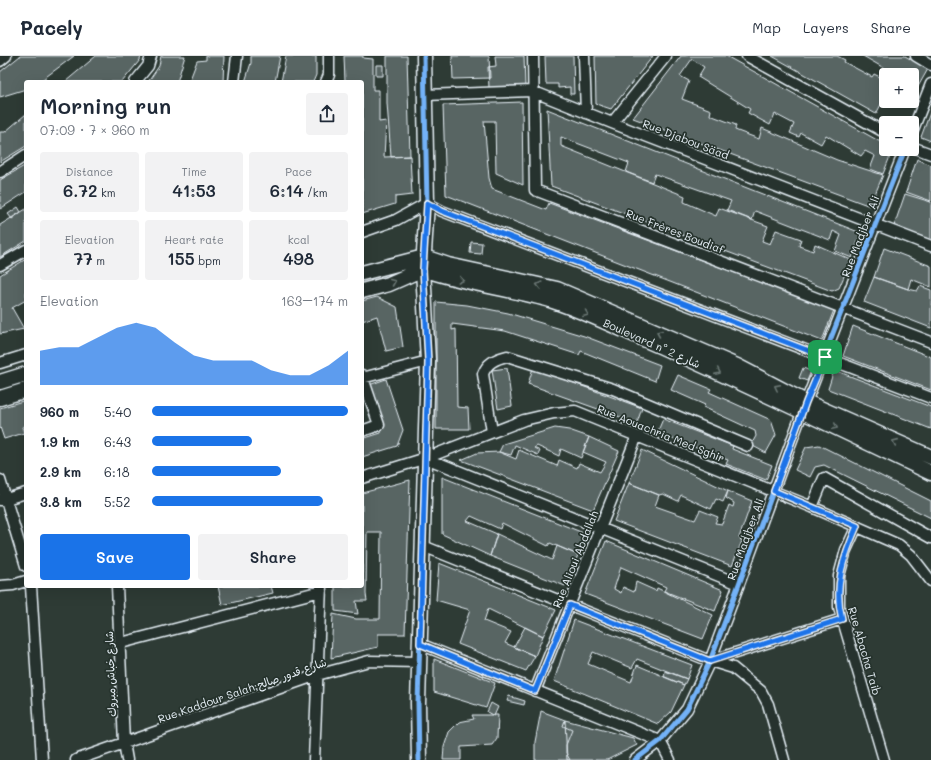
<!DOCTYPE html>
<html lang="en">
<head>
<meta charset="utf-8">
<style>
  body { margin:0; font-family:Mali,"Playpen Sans Arabic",sans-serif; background:#f2f2f3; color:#1f2937; height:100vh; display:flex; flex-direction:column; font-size:15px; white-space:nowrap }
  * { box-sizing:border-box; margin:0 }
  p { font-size:13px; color:#747a83 }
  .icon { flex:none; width:22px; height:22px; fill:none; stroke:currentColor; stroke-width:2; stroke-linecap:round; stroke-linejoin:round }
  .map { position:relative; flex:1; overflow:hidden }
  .panel { position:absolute; left:24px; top:24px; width:340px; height:508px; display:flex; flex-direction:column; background:#fff; border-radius:4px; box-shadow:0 4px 16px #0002 }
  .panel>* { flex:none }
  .buttons { position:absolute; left:879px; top:12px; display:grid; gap:8px }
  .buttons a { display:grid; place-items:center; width:40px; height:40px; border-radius:4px; background:#fff; box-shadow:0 4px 16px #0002; font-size:20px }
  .pin { position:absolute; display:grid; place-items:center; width:34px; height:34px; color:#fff; margin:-17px; border-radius:8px; box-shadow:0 2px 6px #0006 }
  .round { display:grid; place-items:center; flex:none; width:42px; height:42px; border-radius:4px; background:#f2f2f3 }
  .overview { display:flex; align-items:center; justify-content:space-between; height:68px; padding:0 16px }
  h1 { font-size:22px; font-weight:600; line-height:30px }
  .figures { display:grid; grid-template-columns:repeat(3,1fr); gap:6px; height:68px; padding:4px 16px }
  .figures div { display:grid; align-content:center; border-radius:4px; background:#f2f2f3; text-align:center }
  .figures b { font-size:17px; font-weight:600 }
  .figures small { font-size:11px; font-weight:400 }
  .figures p { font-size:11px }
  .chart { height:112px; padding:8px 16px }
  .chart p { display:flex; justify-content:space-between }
  .chart svg { width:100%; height:72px; margin-top:4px; fill:#1a73e8; opacity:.7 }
  .cta { display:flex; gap:8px; margin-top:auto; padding:8px 16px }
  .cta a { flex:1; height:46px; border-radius:4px; background:#1a73e8; color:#fff; font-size:16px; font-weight:600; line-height:46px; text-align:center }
  .cta a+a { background:#f2f2f3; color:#1f2937 }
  ul { padding:0 16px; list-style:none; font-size:13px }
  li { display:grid; grid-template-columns:64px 48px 1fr; align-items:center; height:30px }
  li i { height:10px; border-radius:5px; background:#1a73e8 }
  header { display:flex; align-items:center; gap:24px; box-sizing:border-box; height:56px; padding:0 20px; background:#fff; border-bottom:1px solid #e0e1e3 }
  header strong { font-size:19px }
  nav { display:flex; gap:22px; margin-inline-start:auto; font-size:14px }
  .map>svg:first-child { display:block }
  .building { fill:#596563; stroke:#e8f1f8 }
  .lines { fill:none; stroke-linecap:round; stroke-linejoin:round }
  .street-casing { stroke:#e8f1f8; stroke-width:13 }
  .secondary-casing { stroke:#e8f1f8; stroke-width:17 }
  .street { stroke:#26332d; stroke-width:10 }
  .secondary { stroke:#26332d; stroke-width:14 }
  .cycleway-casing { stroke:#26332d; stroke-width:8 }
  .cycleway { stroke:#73b2f8; stroke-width:5 }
  .oneway { stroke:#6a7674 }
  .route-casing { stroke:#fff; stroke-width:8 }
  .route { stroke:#1a73e8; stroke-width:5 }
  .labels { text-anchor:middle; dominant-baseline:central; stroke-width:3.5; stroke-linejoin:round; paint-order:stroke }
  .street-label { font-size:11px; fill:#e8f1f8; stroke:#26332d }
</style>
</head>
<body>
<header>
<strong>Pacely</strong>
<nav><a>Map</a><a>Layers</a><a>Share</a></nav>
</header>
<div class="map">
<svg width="931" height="704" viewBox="0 0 931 704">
  <rect width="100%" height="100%" fill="#2e3b35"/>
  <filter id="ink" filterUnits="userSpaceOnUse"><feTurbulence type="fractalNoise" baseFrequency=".025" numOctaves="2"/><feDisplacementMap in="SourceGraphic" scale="8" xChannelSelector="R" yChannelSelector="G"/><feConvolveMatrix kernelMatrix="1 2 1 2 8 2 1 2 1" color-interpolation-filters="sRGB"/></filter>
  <g filter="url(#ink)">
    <path class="building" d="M20,0H74L39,26H26V33L0,41V16Z
      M96,0H141L140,4L122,26H65Z
      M161,0H185L177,26H148L159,10Z
      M206,0H224L223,26H189L197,5L206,4Z
      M251,0H280L275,26H245L251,7Z
      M286,0H316V19L313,26H281Z
      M344,0H363V2L373,3V34H379V66L386,65L384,101L410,100L412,139L395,141V148L362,158V26H345Z
      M387,0H407L410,100L391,101L387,47Z
      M452,0H489L490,22L453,23Z
      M495,0H524L525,31L489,32L488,11L496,10Z
      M545,0H573L574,38H570V31L558,32V28H546Z
      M595,0H653L611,53L596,48Z
      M681,0H726L886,89V93H893L883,118L870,113L875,100L865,95L861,100L826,79L821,88L801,77L799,81L790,77L794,68L775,58L770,69L748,57L750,53L698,21L704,11L692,3L680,20L689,25L682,43L711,54L710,59L736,69L735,74L759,83L762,72L837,104L883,119L870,150L633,62Z
      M772,0H837L845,4L844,6L872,21L874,18L886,24V39L876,58Z
      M863,0H905L928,13L915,36L912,34V19H896Z
      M376,9H383V20H376Z
      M522,46L523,129L496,117L495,65H484L489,122L492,133L546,154L549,147L834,254L822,285L446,139L443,49Z
      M547,53L861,177L852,202L835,195L841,179L833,175L830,184L755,155L752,164L727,154L731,145L655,118L652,126L626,116L629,107L561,81V90L685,140L684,146L716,160L719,152L768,170L762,185L770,188L776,174L801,183L799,190L813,195L815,188L851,204L839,232L832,235L551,130Z
      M931,54V85L921,81Z
      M26,58V90L0,106V76H5Z
      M917,103L931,109V145L906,136Z
      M26,109V136L0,153V124Z
      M905,138L931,146V184L894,170Z
      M18,151L21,156L12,163L8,158Z
      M26,153V185L0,201V169Z
      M471,186L482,187L481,198L470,197Z
      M884,192L931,210V231L911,223L908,233L874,221Z
      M26,203V244L12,252L24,273L0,278V219Z
      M874,221L908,233L917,235L920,230L931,234V272L864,246Z
      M377,241L397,251L403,291L386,295L377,260L362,265V245Z
      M436,246L467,249L508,257L584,280L660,309L655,325L581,295L579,299L505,275L452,268V274L456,273L457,351L468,352L469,373H436Z
      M853,270L931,301V334L843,300Z
      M507,312L512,350L498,353L492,314Z
      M533,312L642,352L637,367L528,328Z
      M803,312L811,315L807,325L799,322Z
      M834,314L931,351V373L828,333Z
      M678,319L711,333L709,336L771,364L776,379L766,397L751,389L756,380L755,375L703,351L705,349L671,334Z
      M386,323L403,374L397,390L362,401V383L381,377L383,365L369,329Z
      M26,344V369L22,371L24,377L4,383L0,371V352Z
      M663,363L733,390L732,393L772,409L766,424L726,408L728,404L657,377Z
      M555,372L569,374L589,381L581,402L561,393L559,400L537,390L534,392L540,395L538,399L515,389L511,399L499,396L503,388Z
      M589,381L619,395L593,454L461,404L477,397L499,396L516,403L519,394L557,410L559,404L577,412L579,407L600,416L606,406L583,396Z
      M819,389L931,445V462L824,409L815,411L810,421L795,414L806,391Z
      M642,394L728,435L723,446L716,443L711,453L681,439L678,445L663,438L659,439L629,427Z
      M442,421L586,478L578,499L550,487L548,490L502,467L500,473L471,460L467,465L497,478L490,500L442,478Z
      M410,424L405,578H378V591L331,602L333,558L356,563H380L381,476H367L366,538L367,545H356L358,558L335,555V530H362V437Z
      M629,427L659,439L655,450L695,464L700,454L718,461L715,467L722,468L729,449L733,451L734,447L726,442L728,435L752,445L739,482L742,485L732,510L614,465Z
      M497,478L552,504L557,490L578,499L565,530L490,500Z
      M606,485L723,534L715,555L664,535L666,531L621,511L614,533L621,537L623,531L634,536L636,526L656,535L657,532L713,559L703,583L585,538Z
      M439,507L556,554L543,580L488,553L484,565L511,576L505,587L535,600L526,615L458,588L470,554L436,544Z
      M218,530H271L273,537L222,549Z
      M574,564L692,609L687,623L637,603L632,612L593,596L588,608L631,626L637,609L684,629L671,656L658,668L554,625Z
      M525,571L543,580L535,600L514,591Z
      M434,603L495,627L486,652L434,636Z
      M665,615L687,623L684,629L664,621Z
      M509,640L525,645L524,649L507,645Z
      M491,647L498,651L494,660L487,656Z
      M541,655L565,664L563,670L572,674L566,689V697L570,704H535V686Z
      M472,659H498L497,682L492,689L461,691V704H443L444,691L449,676L459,666L474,663Z
      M565,664L633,682L637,689L607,704H567Z"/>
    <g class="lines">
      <g class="street-casing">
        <path id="street" d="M533,0L535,134L931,286
          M584,0L586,57
          M747,0L886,77
          M916,0L931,9
          M0,5L6,0
          M135,26L148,10L151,0
          M234,26L237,0
          M326,26L329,19V0
          M425,39L532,35L612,67L931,190
          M612,67L666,0
          M912,76L931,28
          M912,91L931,98
          M0,116L26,99
          M362,176L396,164L427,147L442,155L931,342
          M0,209L26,194
          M0,307L26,299
          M362,319L379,369L362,375
          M362,322L428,305
          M492,376L483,318C487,307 495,303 507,300L613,333L748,390
          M426,402L739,528
          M362,422L426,402L524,364L554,357L575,355L812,451L899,489L911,499L931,525
          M0,424L26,510
          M0,444L6,443L26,437
          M812,451L824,422L931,482
          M857,470L846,494L839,520V551L884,704
          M423,490L710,605L733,612L761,635L768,648L784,704
          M0,530L13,529L26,525
          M31,530L42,704
          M117,530L124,687L127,704
          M121,587L321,535
          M420,588L660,685L670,704
          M710,605L842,563
          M535,635L637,380
          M76,704L317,619L369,605L419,606
          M314,704L321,530
          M635,704L660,685L687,653L710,605L739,528L806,346L905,93"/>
      </g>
      <g class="secondary-casing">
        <path id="secondary" d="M362,217L424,201L448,209L557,233L737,310L806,346L931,401
          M362,235L389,228L423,213C465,228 510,232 553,245C590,257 626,276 662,291C752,331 841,374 931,417
          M0,326L26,318
          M0,342L26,334
          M419,704L418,647L428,305L423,213L427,147L424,0"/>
      </g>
      <use href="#street" class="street"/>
      <use href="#secondary" class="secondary"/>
      <g class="cycleway-casing">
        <path id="cycleway" d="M419,704L418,647L428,305L423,213L427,147L424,0
          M635,704L660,685L687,653L710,605L739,528L806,346L905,93"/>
      </g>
      <use href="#cycleway" class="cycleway"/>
    </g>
    <defs><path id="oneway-chevron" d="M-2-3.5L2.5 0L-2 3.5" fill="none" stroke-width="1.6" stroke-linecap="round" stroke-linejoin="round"/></defs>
    <g class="oneway">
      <use href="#oneway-chevron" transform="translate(461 224) rotate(12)"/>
      <use href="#oneway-chevron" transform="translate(393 226) rotate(-22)"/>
      <use href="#oneway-chevron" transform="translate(539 229) rotate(-166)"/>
      <use href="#oneway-chevron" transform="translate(586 258) rotate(22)"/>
      <use href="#oneway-chevron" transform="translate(659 277) rotate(-157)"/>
      <use href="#oneway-chevron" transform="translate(718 316) rotate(24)"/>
      <use href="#oneway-chevron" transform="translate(777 331) rotate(-153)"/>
      <use href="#oneway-chevron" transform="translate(835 371) rotate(25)"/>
      <use href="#oneway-chevron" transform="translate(895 386) rotate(-156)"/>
    </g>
  </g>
  <g class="lines" filter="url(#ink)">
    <g class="route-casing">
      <path id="route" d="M427,147L442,155L825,301L806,346L774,435L857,470C844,500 833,530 842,563L710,605L570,549L535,635L420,588L428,305L423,213Z"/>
    </g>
    <use href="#route" class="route"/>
  </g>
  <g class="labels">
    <g class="street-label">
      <text transform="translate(686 83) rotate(21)">Rue Djabou Säad</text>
      <text transform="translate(675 175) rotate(21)">Rue Frères Boudiaf</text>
      <text transform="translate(860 180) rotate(-69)">Rue Madjber Ali</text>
      <text transform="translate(652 287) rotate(24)">Boulevard n° شارع 2</text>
      <text transform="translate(661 377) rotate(22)">Rue Aouachria Med Sghir</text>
      <text transform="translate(745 483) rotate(-70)">Rue Madjber Ali</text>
      <text transform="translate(575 503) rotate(-68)">Rue Alioui Abdallah</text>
      <text transform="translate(865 595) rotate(74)">Rue Abacha Taib</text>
      <text transform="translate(110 618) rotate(-92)">شارع خباش مبروك</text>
      <text transform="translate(242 634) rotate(-19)">Rue Kaddour Salah;شارع قدور صالح</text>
    </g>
  </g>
</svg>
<div class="buttons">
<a>+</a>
<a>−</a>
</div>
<div class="pin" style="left:825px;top:301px;background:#1e9e55"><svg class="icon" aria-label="arrive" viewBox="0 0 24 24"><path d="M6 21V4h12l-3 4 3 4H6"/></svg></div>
<section class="panel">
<div class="overview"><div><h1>Morning run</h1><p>07:09 · 7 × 960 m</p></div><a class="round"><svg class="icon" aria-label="share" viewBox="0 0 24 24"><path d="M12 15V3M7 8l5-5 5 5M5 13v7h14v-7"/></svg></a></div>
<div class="figures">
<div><p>Distance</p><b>6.72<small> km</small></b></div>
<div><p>Time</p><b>41:53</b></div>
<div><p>Pace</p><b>6:14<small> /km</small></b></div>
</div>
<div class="figures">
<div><p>Elevation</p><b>77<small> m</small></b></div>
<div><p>Heart rate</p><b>155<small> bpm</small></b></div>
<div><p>kcal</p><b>498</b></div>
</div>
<div class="chart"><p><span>Elevation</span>163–174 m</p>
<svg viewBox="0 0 160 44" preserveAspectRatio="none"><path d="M0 44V23L10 21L20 21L30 15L40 9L50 6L60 9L70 18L80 26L90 29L100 29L110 29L120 35L130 38L140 38L150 32L160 23V44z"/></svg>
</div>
<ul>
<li><b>960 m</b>5:40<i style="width:100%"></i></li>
<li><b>1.9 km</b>6:43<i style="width:51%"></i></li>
<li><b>2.9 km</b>6:18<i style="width:66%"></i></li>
<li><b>3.8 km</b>5:52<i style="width:87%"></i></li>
</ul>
<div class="cta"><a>Save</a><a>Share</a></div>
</section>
</div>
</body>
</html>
